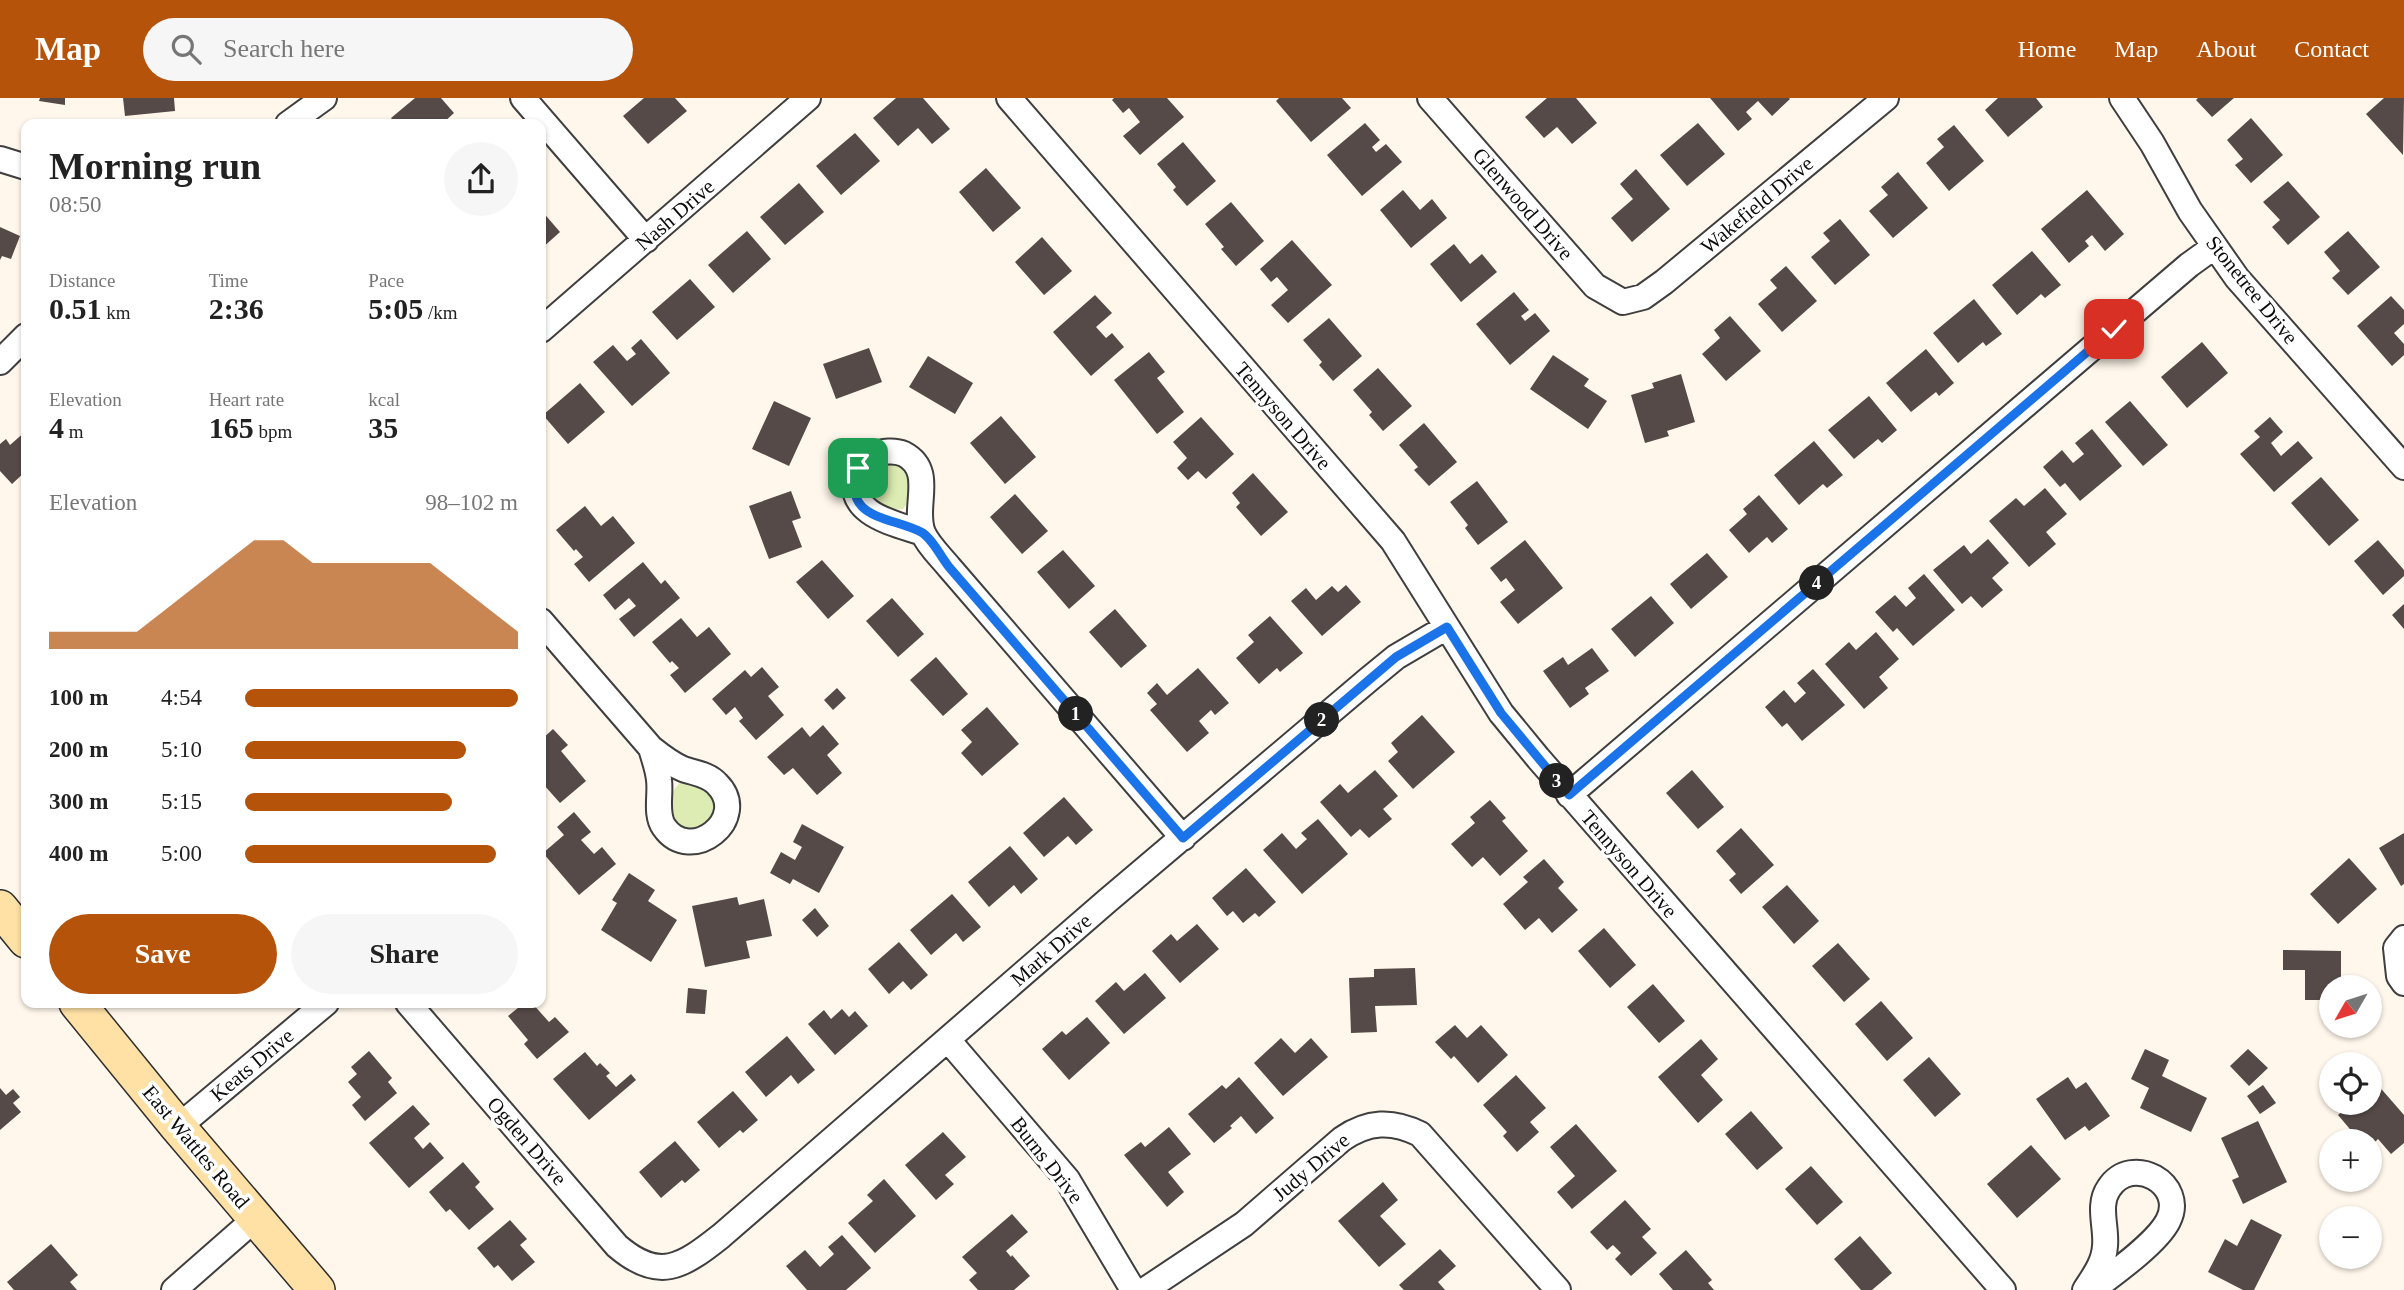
<!DOCTYPE html>
<html lang="en">
<head>
<meta charset="utf-8">
<style>
  body { margin:0; font-family:"Times New Roman",serif; background:#f6f6f6; color:#222; height:100vh; display:flex; flex-direction:column; font-size:26px; white-space:nowrap }
  * { box-sizing:border-box; margin:0 }
  p { font-size:23px; color:#767676 }
  .icon { flex:none; width:38px; height:38px; fill:none; stroke:currentColor; stroke-width:2; stroke-linecap:round; stroke-linejoin:round }
  .map { position:relative; flex:1; overflow:hidden }
  .panel { position:absolute; left:21px; top:21px; width:525px; height:889px; display:flex; flex-direction:column; background:#fff; border-radius:14px; box-shadow:0 2px 5px #0004 }
  .panel>* { flex:none }
  .needle { width:46px; rotate:231deg }
  .controls { position:absolute; left:2319px; top:877px; display:grid; gap:14px }
  .controls a { display:grid; place-items:center; width:63px; height:63px; border-radius:50%; background:#fff; box-shadow:0 2px 5px #0004; font-size:35px }
  .pin { position:absolute; display:grid; place-items:center; width:60px; height:60px; color:#fff; margin:-30px; border-radius:14px; box-shadow:0 4px 10px #0006 }
  .km { position:absolute; width:35px; height:35px; margin:-18px; border-radius:50%; background:#222; color:#fff; font-size:19px; line-height:35px; text-align:center }
  .round { display:grid; place-items:center; flex:none; width:74px; height:74px; border-radius:37px; background:#f6f6f6 }
  .head { display:flex; align-items:center; justify-content:space-between; height:119px; padding:0 28px }
  h1 { font-size:38px; font-weight:600; line-height:52px }
  .figures { display:grid; grid-template-columns:repeat(3,1fr); gap:10px; height:119px; padding:7px 28px }
  .figures div { display:grid; align-content:center }
  .figures b { font-size:30px; font-weight:600 }
  .figures small { font-size:19px; font-weight:400 }
  .figures p { font-size:19px }
  .chart { height:196px; padding:14px 28px }
  .chart p { display:flex; justify-content:space-between }
  .chart svg { width:100%; height:126px; margin-top:7px; fill:#b45309; opacity:.7 }
  .action { display:flex; gap:14px; margin-top:auto; padding:14px 28px }
  .action a { flex:1; height:80px; border-radius:42px; background:#b45309; color:#fff; font-size:28px; font-weight:600; line-height:80px; text-align:center }
  .action a+a { background:#f6f6f6; color:#222 }
  ul { padding:0 28px; list-style:none; font-size:23px }
  li { display:grid; grid-template-columns:112px 84px 1fr; align-items:center; height:52px }
  li i { height:18px; border-radius:9px; background:#b45309 }
  header { display:flex; align-items:center; gap:42px; box-sizing:border-box; height:98px; padding:0 35px; background:#b45309; color:#fff }
  header strong { font-size:33px }
  nav { display:flex; gap:38px; margin-inline-start:auto; font-size:24px }
  .search { width:490px; height:63px; background:#f6f6f6; display:flex; align-items:center; gap:18px; box-sizing:border-box; padding:0 24px; border-radius:38px; color:#767676; font-size:26px }
  .map>svg:first-child { display:block }
  .green { fill:#ddecb2 }
  .building { fill:#554a47 }
  .lines { fill:none; stroke-linecap:round; stroke-linejoin:round }
  .street-casing { stroke:#3f3f3f; stroke-width:28 }
  .secondary-casing { stroke:#2e2e2e; stroke-width:38 }
  .street { stroke:#fff; stroke-width:24 }
  .secondary { stroke:#ffe1a6; stroke-width:35 }
  .route-casing { stroke:#fff; stroke-width:14 }
  .route { stroke:#1a73e8; stroke-width:9 }
  .labels { text-anchor:middle; dominant-baseline:central; stroke-width:7; stroke-linejoin:round; paint-order:stroke }
  .street-label { font-size:21px; fill:#0c0c0c; stroke:#fff }
</style>
</head>
<body>
<header>
<strong>Map</strong>
<div class="search"><svg class="icon" aria-label="search" viewBox="0 0 24 24"><circle cx="10" cy="10" r="6"/><path d="M15 15l6 6"/></svg>Search here</div>
<nav><a>Home</a><a>Map</a><a>About</a><a>Contact</a></nav>
</header>
<div class="map">
<svg width="2404" height="1192" viewBox="0 0 2404 1192">
  <rect width="100%" height="100%" fill="#fff7eb"/>
  <path class="green" d="M887,365C909,367 917,395 903,411C870,414 849,376 887,365Z
    M680,685L698,689L711,697C725,733 672,746 672,705C672,696 673,691 680,685Z"/>
  <path class="building" d="M40,0H65V7L39,3Z
    M123,0H174L175,13L125,18Z
    M415,0H441L454,15L442,26H396L391,20Z
    M644,0H675L687,13L648,46L623,18Z
    M896,0H923L950,31L932,46L918,30L898,48L873,20Z
    M1114,0H1167L1184,19L1140,57L1123,38L1140,24L1129,10L1123,15L1112,2Z
    M1279,0H1342L1351,10L1311,44L1276,3Z
    M1547,0H1576L1597,25L1572,46L1557,29L1544,40L1525,19Z
    M1710,0H1789L1790,1L1772,18L1758,3L1746,14L1752,21L1738,33Z
    M1998,0H2036L2043,9L2008,39L1985,12Z
    M2198,0H2234L2212,19L2196,2Z
    M2384,0H2404L2403,57L2366,16Z
    M2251,20L2283,57L2251,85L2235,67L2243,61L2227,42Z
    M1365,25L1380,42L1372,49L1376,54L1386,46L1402,64L1362,98L1327,57Z
    M1698,25L1725,56L1687,88L1660,57Z
    M1954,27L1984,63L1949,93L1926,65L1944,49L1937,41Z
    M855,35L880,63L841,97L816,68Z
    M1183,44L1216,83L1187,108L1173,92L1176,89L1157,66Z
    M986,70L1021,110L993,134L959,94Z
    M1636,71L1670,111L1632,144L1611,120L1633,101L1620,86Z
    M1898,74L1928,110L1893,140L1869,113L1888,97L1881,89Z
    M2288,83L2320,119L2288,147L2272,129L2280,122L2263,104Z
    M799,85L824,114L785,147L760,119Z
    M1403,92L1420,112L1432,101L1447,120L1411,150L1380,112Z
    M2087,92L2124,136L2105,153L2092,137L2085,143L2089,148L2069,165L2041,131Z
    M1231,104L1264,143L1236,168L1221,151L1224,149L1205,126Z
    M541,112L560,134L541,151Z
    M1840,121L1870,157L1835,187L1811,159L1830,143L1823,135Z
    M0,129L20,138L11,161L2,158L0,162Z
    M747,133L771,161L733,195L708,167Z
    M2348,133L2380,169L2348,197L2332,180L2340,173L2324,154Z
    M1042,139L1072,173L1044,197L1015,164Z
    M1292,142L1332,187L1288,225L1271,207L1288,192L1277,179L1271,184L1260,171Z
    M1454,146L1470,166L1482,156L1497,174L1461,204L1430,166Z
    M2032,153L2061,187L2045,200L2041,196L2017,217L1992,187Z
    M1786,168L1817,203L1782,234L1758,206L1777,190L1770,182Z
    M690,181L715,209L677,242L652,214Z
    M1514,194L1529,212L1521,218L1525,223L1535,215L1550,233L1510,267L1476,226Z
    M1095,197L1112,215L1096,229L1106,240L1112,235L1124,249L1091,278L1053,234Z
    M2391,198L2404,212V226L2394,235L2404,246V257L2392,268L2357,228Z
    M1974,201L2002,236L1986,248L1983,244L1958,265L1933,235Z
    M1730,218L1761,253L1726,283L1702,256L1720,240L1714,232Z
    M1329,220L1362,258L1333,283L1319,267L1322,264L1303,242Z
    M641,241L670,275L632,308L593,264L613,247L627,263L636,256L631,250Z
    M2202,244L2228,275L2187,310L2161,279Z
    M869,250L882,284L836,301L823,266Z
    M1926,251L1954,285L1939,298L1936,294L1911,314L1886,285Z
    M1149,254L1165,274L1157,280L1184,314L1157,336L1114,282Z
    M1553,257L1589,281L1584,288L1607,303L1588,331L1530,291Z
    M928,258L973,285L955,316L909,289Z
    M1378,270L1412,308L1383,333L1369,317L1372,314L1353,292Z
    M1681,276L1695,324L1667,333L1669,338L1645,345L1631,297L1654,290L1652,285Z
    M580,285L605,314L568,346L543,317Z
    M1869,298L1897,332L1882,345L1878,341L1854,361L1828,332Z
    M774,303L811,320L789,368L752,351Z
    M2130,303L2168,347L2143,368L2105,324Z
    M1001,318L1036,359L1005,386L970,345Z
    M1201,319L1234,356L1206,381L1198,373L1188,382L1177,370L1187,360L1173,344Z
    M2270,319L2283,334L2271,345L2281,358L2298,343L2313,360L2274,394L2240,356L2260,339L2254,333Z
    M1424,325L1457,364L1429,388L1414,372L1418,369L1399,347Z
    M2092,331L2122,368L2080,403L2065,385L2060,389L2043,369L2062,352L2073,365L2084,356L2075,345Z
    M26,333V373L12,386L0,373V346L6,341L10,347Z
    M1814,343L1843,377L1827,390L1823,386L1799,407L1774,377Z
    M1253,375L1288,414L1261,438L1236,409L1240,405L1232,395Z
    M2321,379L2359,422L2329,448L2291,405Z
    M1477,383L1508,424L1478,447L1465,430L1468,427L1450,404Z
    M2045,390L2067,416L2046,434L2056,446L2029,469L1989,423L2016,400L2024,408Z
    M791,393L801,420L792,423L802,449L769,461L749,408Z
    M1015,396L1048,433L1022,456L990,419Z
    M1759,397L1788,431L1772,445L1767,439L1749,455L1729,432L1747,416L1743,411Z
    M585,408L601,428L613,418L635,445L589,484L574,466L583,459L576,451L574,453L556,432Z
    M1988,441L2009,465L1992,480L2003,492L1982,510L1971,498L1962,506L1933,472L1964,447L1971,456Z
    M1525,442L1563,490L1518,526L1500,504L1515,492L1506,480L1501,484L1490,470Z
    M2378,442L2404,472V478L2383,497L2354,463Z
    M1063,452L1095,488L1069,511L1037,474Z
    M1707,455L1728,479L1691,511L1670,486Z
    M822,462L854,498L828,521L796,484Z
    M643,464L661,486L665,482L680,500L634,539L619,521L636,508L629,500L615,512L603,497Z
    M1924,476L1955,512L1913,548L1897,530L1893,534L1875,514L1895,497L1906,509L1916,500L1908,490Z
    M1346,487L1361,504L1322,538L1291,503L1306,490L1316,502L1332,488L1338,494Z
    M1651,498L1674,525L1635,559L1611,531Z
    M892,500L924,536L898,559L866,523Z
    M2404,506V531L2392,517Z
    M1115,511L1147,548L1121,570L1089,534Z
    M1270,518L1303,555L1280,574L1277,570L1259,586L1236,560L1254,544L1248,537Z
    M681,520L697,539L709,529L731,556L685,595L670,577L679,570L672,563L670,565L652,544Z
    M1876,534L1899,561L1879,579L1888,590L1864,611L1825,566L1849,544L1856,552Z
    M1592,550L1609,573L1585,590L1589,596L1570,610L1543,573L1563,559L1568,567Z
    M936,559L968,596L943,618L910,582Z
    M762,569L779,589L768,598L784,617L756,642L739,623L743,620L735,609L726,617L712,601L745,572L751,579Z
    M1198,570L1229,605L1215,617L1211,612L1199,623L1209,635L1187,654L1150,612L1157,606L1147,595L1157,585L1167,597Z
    M1813,571L1845,607L1802,643L1787,625L1782,629L1765,609L1784,592L1795,605L1806,595L1797,585Z
    M837,590L846,600L833,612L824,602Z
    M987,609L1019,646L982,678L961,655L972,644L961,632Z
    M1422,617L1455,654L1413,691L1388,663L1398,654L1391,645Z
    M823,627L839,646L827,657L842,675L817,697L793,670L784,677L767,659L802,629L810,639Z
    M553,631L568,647L561,653L586,683L560,705L544,687L541,689V642Z
    M1375,672L1398,698L1383,711L1392,721L1369,740L1360,731L1351,739L1320,704L1340,686L1348,695Z
    M1692,672L1724,709L1698,731L1666,695Z
    M1064,699L1093,732L1076,747L1068,738L1044,759L1023,735Z
    M1490,702L1506,720L1502,723L1528,753L1500,778L1483,759L1472,769L1451,746L1475,725L1470,719Z
    M574,714L591,734L581,742L594,756L602,749L616,766L579,797L543,755L564,737L557,729Z
    M1318,721L1348,756L1302,796L1263,752L1282,735L1296,751L1307,741L1301,735Z
    M802,726L844,749L819,795L793,781L790,786L770,775L781,754L795,762L802,749L793,744Z
    M1741,730L1774,767L1741,796L1729,782L1736,776L1716,753Z
    M2404,735V786L2401,788L2379,750Z
    M1010,748L1038,781L1021,796L1014,787L989,809L968,784Z
    M2349,760L2377,791L2338,826L2310,796Z
    M1544,761L1564,784L1558,790L1578,812L1552,835L1539,820L1525,832L1503,806L1528,784L1523,779Z
    M1246,770L1276,804L1259,819L1255,815L1243,825L1233,813L1227,818L1212,800Z
    M629,775L655,792L648,803L677,822L651,864L601,832L617,805L612,802Z
    M1787,787L1819,823L1794,846L1762,809Z
    M952,796L981,829L963,844L956,835L931,857L910,832Z
    M737,799L739,807L764,801L772,838L746,843L750,860L705,869L692,808Z
    M815,810L829,828L817,839L802,822Z
    M1197,826L1219,851L1180,885L1152,853L1171,836L1177,843Z
    M1604,830L1636,867L1610,890L1578,853Z
    M899,844L928,877L911,892L903,883L889,896L868,871Z
    M1838,845L1870,881L1844,904L1812,868Z
    M2283,852L2341,853V889H2331V902H2305V872H2283Z
    M1415,870L1417,907L1375,908L1377,934L1351,935L1349,880L1374,879V871Z
    M1145,875L1166,900L1124,936L1095,903L1116,884L1124,893Z
    M1653,886L1685,923L1659,945L1627,909Z
    M688,890L707,892L705,916L686,915Z
    M1881,903L1913,940L1887,963L1855,926Z
    M524,905H532L549,924L555,919L569,934L537,961L524,946L528,942L508,918Z
    M842,911L849,919L855,913L868,928L835,957L808,926L824,912L831,921Z
    M1087,919L1110,945L1069,982L1042,951L1062,933L1066,937Z
    M1455,927L1467,940L1481,927L1508,957L1478,985L1454,958L1451,961L1435,944Z
    M787,938L815,972L798,986L791,977L766,999L745,974Z
    M1281,940L1295,955L1311,940L1328,959L1283,998L1254,965Z
    M1701,941L1718,961L1701,977L1723,1002L1698,1025L1658,979Z
    M2145,951L2169,962L2162,978L2207,1000L2191,1034L2140,1010L2149,990L2131,981Z
    M2248,951L2268,970L2249,988L2230,968Z
    M369,953L392,980L388,984L397,995L365,1023L352,1007L361,999L348,984L357,976L351,969Z
    M585,954L597,968L600,965L610,975L606,978L616,989L631,976L636,982L589,1022L553,981Z
    M1929,959L1961,996L1935,1019L1903,982Z
    M1516,977L1546,1010L1530,1024L1539,1034L1517,1054L1503,1038L1507,1034L1483,1007Z
    M2370,978L2404,1017V1045L2391,1056L2378,1041L2370,1049V1043H2360L2338,1017L2348,1008L2345,1004H2370Z
    M1239,979L1274,1020L1256,1036L1241,1018L1230,1028L1232,1030L1214,1045L1188,1016L1222,987L1226,991Z
    M2068,979L2076,991L2086,984L2110,1018L2089,1033L2085,1028L2065,1042L2036,1001Z
    M2263,987L2276,1005L2260,1016L2247,998Z
    M0,990L6,997L13,991L20,999L13,1005L21,1014L0,1032Z
    M733,993L758,1022L743,1035L740,1032L719,1050L697,1024Z
    M413,1007L430,1026L414,1040L423,1051L430,1044L444,1060L409,1090L369,1045Z
    M1751,1013L1783,1050L1757,1072L1725,1036Z
    M2258,1023L2287,1084L2243,1106L2232,1082L2239,1079L2221,1040Z
    M1576,1026L1617,1073L1572,1111L1557,1094L1575,1078L1550,1049Z
    M1169,1029L1191,1056L1168,1074L1184,1094L1167,1109L1124,1057L1141,1044L1145,1049Z
    M943,1034L966,1059L945,1077L954,1086L936,1102L905,1067Z
    M675,1043L700,1072L685,1085L682,1082L661,1100L639,1074Z
    M2031,1047L2061,1081L2017,1120L1987,1086Z
    M463,1064L480,1084L475,1089L494,1111L469,1132L450,1111L446,1114L429,1094Z
    M1811,1068L1843,1104L1817,1127L1785,1091Z
    M884,1081L916,1118L875,1155L848,1125L873,1103L867,1097Z
    M1383,1084L1398,1102L1380,1118L1406,1146L1379,1169L1338,1123Z
    M1625,1102L1651,1131L1642,1139L1657,1155L1631,1178L1615,1161L1621,1155L1613,1147L1607,1152L1590,1134Z
    M1012,1116L1028,1134L1006,1153L1011,1159L1012,1157L1030,1178L1014,1192H978L969,1182L977,1175L962,1159Z
    M2251,1121L2282,1137L2254,1192H2243L2208,1174L2225,1141L2237,1148Z
    M510,1122L527,1141L520,1147L535,1164L512,1183L498,1167L494,1170L477,1150Z
    M842,1137L871,1170L846,1192H807L786,1168L805,1152L820,1169L834,1156L828,1149Z
    M1860,1138L1892,1175L1872,1192H1861L1834,1161Z
    M51,1146L78,1177L70,1184L77,1192H14L7,1184Z
    M1440,1151L1456,1168L1438,1184L1445,1192H1404L1399,1187Z
    M1686,1152L1712,1182L1708,1185L1714,1192H1673L1659,1176Z"/>
  <g class="lines">
    <g class="street-casing">
      <path id="street" d="M523,0L646,142
        M1009,0L1393,443L1501,615L1538,660L2003,1192
        M1430,0L1595,188L1623,204L1643,199L1664,184L1886,0
        M2122,0L2152,45L2190,113L2237,180L2404,369
        M288,26L324,0
        M0,61L26,69
        M541,232L808,0
        M0,264L26,238
        M923,435C894,425 846,417 856,376C858,367 864,361 873,357C882,353 895,352 904,356C936,373 912,409 923,435C928,447 941,459 949,469L1183,740
        M541,523L651,650C661,658 671,666 683,671C694,675 708,676 717,686C751,720 691,768 664,729C655,716 661,697 659,682C658,671 654,661 651,650
        M1569,697L2189,167L2214,149
        M2404,840L2396,850L2399,878L2404,885
        M408,905L617,1148C659,1184 682,1169 721,1138L1107,803L1368,582L1396,559L1447,529
        M948,942L1067,1081L1133,1192
        M178,1029L326,905
        M174,1192L256,1120
        M1145,1192L1244,1126L1342,1041C1368,1023 1392,1022 1420,1036L1558,1192
        M2085,1192C2094,1178 2104,1165 2105,1148C2107,1129 2097,1107 2109,1090C2132,1055 2187,1086 2168,1123C2157,1145 2112,1177 2092,1192"/>
    </g>
    <g class="secondary-casing">
      <path id="secondary" d="M0,810L26,842
        M77,905L178,1029L317,1192"/>
    </g>
    <use href="#street" class="street"/>
    <use href="#secondary" class="secondary"/>
  </g>
  <g class="lines">
    <g class="route-casing">
      <path id="route" d="M858,370C841,422 890,418 921,434C932,440 941,459 949,469L1183,740L1396,559L1447,529L1501,615L1569,697L2114,231"/>
    </g>
    <use href="#route" class="route"/>
  </g>
  <g class="labels">
    <g class="street-label">
      <text transform="translate(1523 106) rotate(49)">Glenwood Drive</text>
      <text transform="translate(1757 107) rotate(-40)">Wakefield Drive</text>
      <text transform="translate(675 117) rotate(-41)">Nash Drive</text>
      <text transform="translate(2252 192) rotate(51)">Stonetree Drive</text>
      <text transform="translate(1283 318) rotate(49)">Tennyson Drive</text>
      <text transform="translate(1629 766) rotate(49)">Tennyson Drive</text>
      <text transform="translate(1051 852) rotate(-41)">Mark Drive</text>
      <text transform="translate(252 967) rotate(-40)">Keats Drive</text>
      <text transform="translate(527 1043) rotate(49)">Ogden Drive</text>
      <text transform="translate(196 1049) rotate(50)">East Wattles Road</text>
      <text transform="translate(1047 1062) rotate(52)">Burns Drive</text>
      <text transform="translate(1311 1069) rotate(-40)">Judy Drive</text>
    </g>
  </g>
</svg>
<div class="controls">
<a><svg class="needle" viewBox="-14 -14 28 28"><path d="M0-13l5 13h-10z" fill="#e53935"/><path d="M0 13l5-13h-10z" fill="#767676"/></svg></a>
<a><svg class="icon" aria-label="locate" viewBox="0 0 24 24"><circle cx="12" cy="12" r="6"/><path d="M12 2v4M12 18v4M2 12h4M18 12h4"/></svg></a>
<a>+</a>
<a>−</a>
</div>
<div class="pin" style="left:858px;top:370px;background:#1e9e55"><svg class="icon" aria-label="arrive" viewBox="0 0 24 24"><path d="M6 21V4h12l-3 4 3 4H6"/></svg></div>
<div class="pin" style="left:2114px;top:231px;background:#d93025"><svg class="icon" aria-label="check" viewBox="0 0 24 24"><path d="M5 12l5 5 9-10"/></svg></div>
<b class="km" style="left:1076px;top:616px">1</b>
<b class="km" style="left:1322px;top:622px">2</b>
<b class="km" style="left:1557px;top:683px">3</b>
<b class="km" style="left:1817px;top:485px">4</b>
<section class="panel">
<div class="head"><div><h1>Morning run</h1><p>08:50</p></div><a class="round"><svg class="icon" aria-label="share" viewBox="0 0 24 24"><path d="M12 15V3M7 8l5-5 5 5M5 13v7h14v-7"/></svg></a></div>
<div class="figures">
<div><p>Distance</p><b>0.51<small> km</small></b></div>
<div><p>Time</p><b>2:36</b></div>
<div><p>Pace</p><b>5:05<small> /km</small></b></div>
</div>
<div class="figures">
<div><p>Elevation</p><b>4<small> m</small></b></div>
<div><p>Heart rate</p><b>165<small> bpm</small></b></div>
<div><p>kcal</p><b>35</b></div>
</div>
<div class="chart"><p><span>Elevation</span>98–102 m</p>
<svg viewBox="0 0 160 44" preserveAspectRatio="none"><path d="M0 44V38L10 38L20 38L30 38L40 30L50 22L60 14L70 6L80 6L90 14L100 14L110 14L120 14L130 14L140 22L150 30L160 38V44z"/></svg>
</div>
<ul>
<li><b>100 m</b>4:54<i style="width:100%"></i></li>
<li><b>200 m</b>5:10<i style="width:81%"></i></li>
<li><b>300 m</b>5:15<i style="width:76%"></i></li>
<li><b>400 m</b>5:00<i style="width:92%"></i></li>
</ul>
<div class="action"><a>Save</a><a>Share</a></div>
</section>
</div>
</body>
</html>
